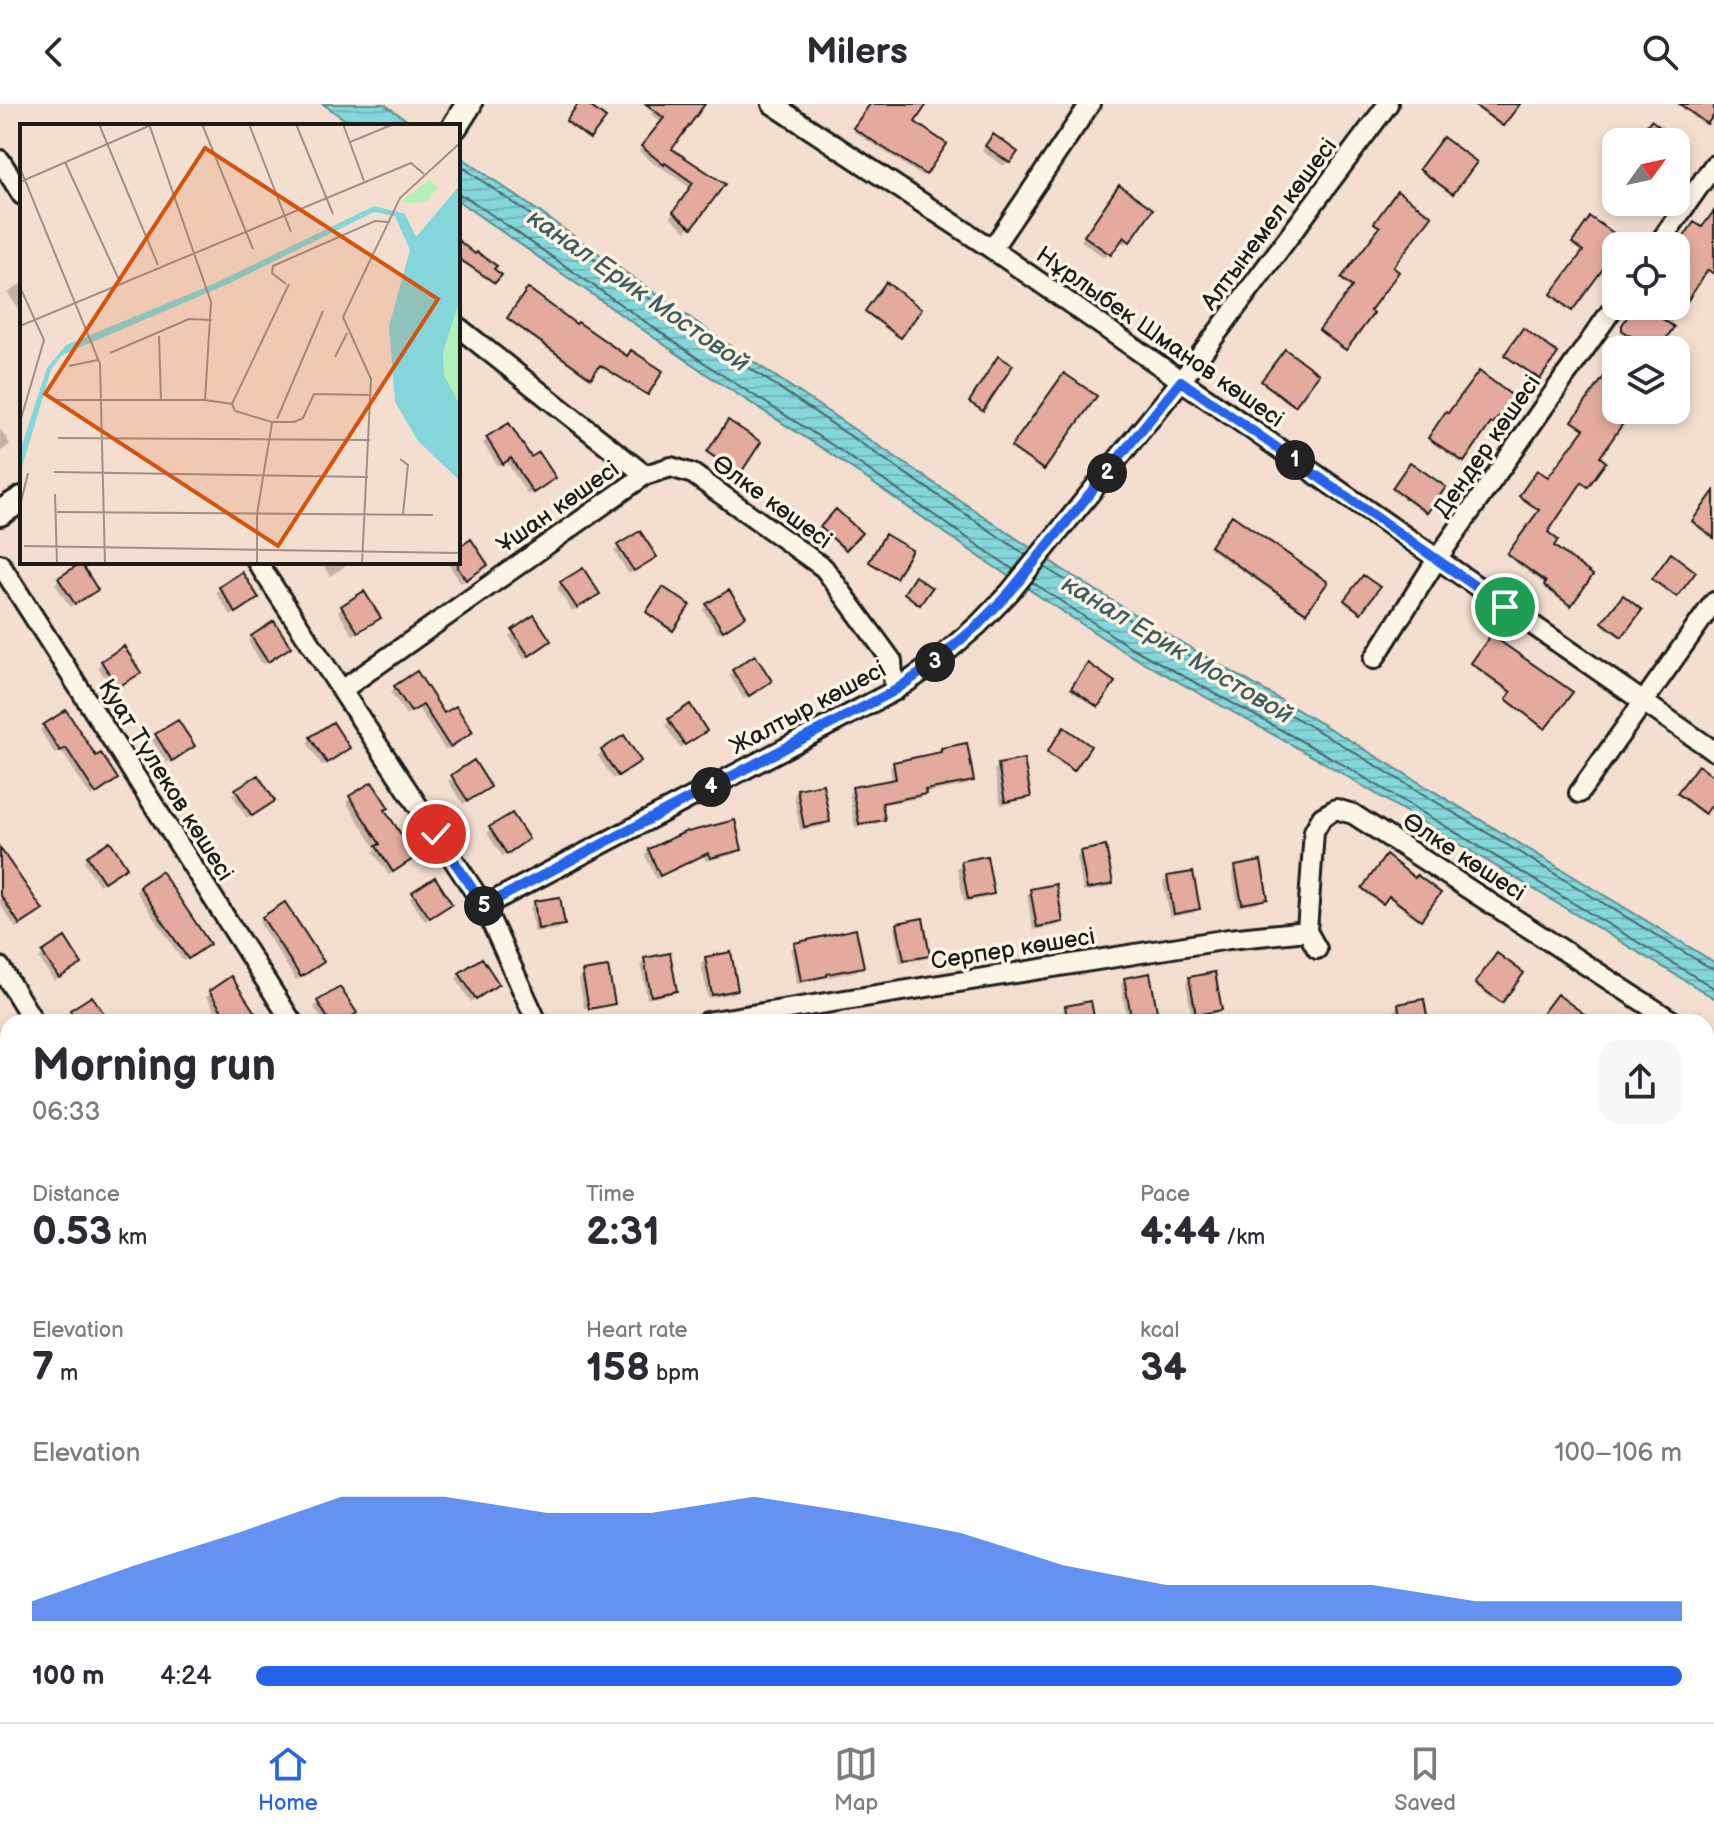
<!DOCTYPE html>
<html lang="en">
<head>
<meta charset="utf-8">
<style>
  body { margin:0; font-family:"Balsamiq Sans",sans-serif; background:#f7f7f7; color:#2b2b33; height:100vh; display:flex; flex-direction:column; font-size:30px; white-space:nowrap }
  * { box-sizing:border-box; margin:0 }
  p { font-size:26px; color:#7c7c81 }
  .icon { flex:none; width:44px; height:44px; fill:none; stroke:currentColor; stroke-width:2; stroke-linecap:round; stroke-linejoin:round }
  .map { position:relative; flex:1; overflow:hidden }
  .panel { position:absolute; left:0px; top:910px; width:1714px; height:708px; display:flex; flex-direction:column; background:#fff; border-radius:24px 24px 0 0; box-shadow:0 4px 12px #0003 }
  .panel>* { flex:none }
  .needle { width:52px; rotate:57deg }
  .buttons { position:absolute; left:1602px; top:24px; display:grid; gap:16px }
  .buttons a { display:grid; place-items:center; width:88px; height:88px; border-radius:16px; background:#fff; box-shadow:0 4px 12px #0003; font-size:40px }
  .pin { position:absolute; display:grid; place-items:center; width:68px; height:68px; color:#fff; margin:-34px; border:4px solid #fff; border-radius:50%; box-shadow:0 2px 8px #0007 }
  .km { position:absolute; width:40px; height:40px; margin:-20px; border-radius:50%; background:#222; color:#fff; font-size:22px; line-height:40px; text-align:center }
  .round { display:grid; place-items:center; flex:none; width:84px; height:84px; border-radius:24px; background:#f7f7f7 }
  .headline { display:flex; align-items:center; justify-content:space-between; height:136px; padding:0 32px }
  h1 { font-size:44px; font-weight:700; line-height:60px }
  .stats { display:grid; grid-template-columns:repeat(3,1fr); gap:12px; height:136px; padding:8px 32px }
  .stats div { display:grid; align-content:center }
  .stats b { font-size:40px; font-weight:700 }
  .stats small { font-size:22px; font-weight:400 }
  .stats p { font-size:22px }
  .chart { height:224px; padding:16px 32px }
  .chart p { display:flex; justify-content:space-between }
  .chart svg { width:100%; height:144px; margin-top:8px; fill:#2563eb; opacity:.7 }
  ul { padding:0 32px; list-style:none; font-size:26px }
  li { display:grid; grid-template-columns:128px 96px 1fr; align-items:center; height:60px }
  li i { height:20px; border-radius:10px; background:#2563eb }
  header { display:flex; justify-content:space-between; align-items:center; height:104px; padding:0 32px; background:#fff; font-size:36px; font-weight:700 }
  .dock { display:flex; justify-content:space-around; align-items:center; height:112px; border-top:2px solid #e1e1e2; background:#fff; font-size:22px; color:#7c7c81 }
  .dock a { display:grid; justify-items:center; gap:4px }
  .dock .selected { color:#2563eb }
  .map>svg:first-child { display:block }
  .water { fill:url(#water-rules); stroke:#5a8c8f; stroke-width:2 }
  .shadow { fill:#0003 }
  .lines { fill:none; stroke-linecap:round; stroke-linejoin:round }
  .shore { stroke:#466668; stroke-width:2 }
  .building { fill:#e3aa9d; stroke:#1c1c1c; stroke-width:2 }
  .minor-casing { stroke:#1c1c1c; stroke-width:24 }
  .secondary-casing { stroke:#1c1c1c; stroke-width:30 }
  .minor { stroke:#fcf5e5; stroke-width:18 }
  .secondary { stroke:#fcf5e5; stroke-width:24 }
  .route-casing { stroke:#fff; stroke-width:16 }
  .route { stroke:#2563eb; stroke-width:10 }
  .labels { text-anchor:middle; dominant-baseline:central; stroke-width:7; stroke-linejoin:round; paint-order:stroke }
  .street-label { font-size:24px; fill:#1c1c1c; stroke:#fcf5e5 }
  .water-label { font-size:26px; font-style:italic; fill:#405d5f; stroke:#fcf5e5 }
  .inset-road { fill:none; stroke:#9e9087; stroke-width:2 }
  .view { fill:#d4530e; fill-opacity:0.15; stroke:#d4530e; stroke-width:4 }
  .inset-edge { fill:none; stroke:#1c1c1c; stroke-width:4 }
</style>
</head>
<body>
<header><svg class="icon" aria-label="back" viewBox="0 0 24 24"><path d="M15 5l-7 7 7 7"/></svg>Milers<svg class="icon" aria-label="search" viewBox="0 0 24 24"><circle cx="10" cy="10" r="6"/><path d="M15 15l6 6"/></svg></header>
<div class="map">
<svg width="1714" height="1618" viewBox="0 0 1714 1618">
  <defs>
    <pattern id="water-rules" width="6" height="5" patternUnits="userSpaceOnUse" patternTransform="scale(2)"><rect width="6" height="5" fill="#84d6db"/><path d="M0 2.5h6" fill="none" stroke="#71b7bb"/></pattern>
  </defs>
  <rect width="100%" height="100%" fill="#f4decf"/>
  <filter id="ink" filterUnits="userSpaceOnUse"><feTurbulence type="fractalNoise" baseFrequency=".0125" numOctaves="2"/><feDisplacementMap in="SourceGraphic" scale="16" xChannelSelector="R" yChannelSelector="G"/><feConvolveMatrix kernelMatrix="1 2 1 2 8 2 1 2 1" color-interpolation-filters="sRGB"/></filter>
  <g filter="url(#ink)">
    <path class="water" d="M323,0H384L415,22H354Z
      M458,51L736,246L1062,465L1153,522L1346,634L1714,858V894L1328,661L1123,547L990,460L828,348L715,276L458,97Z
      M1714,1361V1618H1193L1204,1610H1706V1363Z"/>
    <path class="shadow" d="M580,0H584L603,14L587,35L566,19Z
      M658,0H703L669,45L722,81L686,127L670,113L690,84L660,62L658,63L639,47L662,19L651,10Z
      M871,0H924L912,19L944,40L922,72L853,27Z
      M1475,0H1517L1500,22L1473,2Z
      M1677,0H1714V7L1704,21Z
      M1651,19L1686,45L1676,58V38H1636Z
      M1443,35L1474,59L1450,90L1419,67Z
      M989,37L1015,48L1004,62L982,47Z
      M1616,76V94L1608,87Z
      M1115,88L1129,136L1124,140L1119,136L1105,154L1081,137Z
      M1398,89L1391,164L1368,207L1371,210L1343,246L1320,229L1352,185L1341,177L1380,125L1374,121Z
      M1622,98H1640L1634,107Z
      M1714,109V162L1709,169L1706,167L1669,221L1656,246H1625L1633,236L1620,227L1637,202H1676V147L1702,125Z
      M1590,115L1620,142H1616V148L1606,163L1605,164L1602,162L1569,207L1551,193L1583,149L1572,142Z
      M458,139L499,171L492,179L458,156Z
      M22,179V211L8,189Z
      M886,181L919,206L898,234L865,209Z
      M528,187L576,222L627,255L646,290L645,291L598,261L588,274L507,216Z
      M1523,226L1556,249L1537,275L1505,253Z
      M1285,247L1316,271L1292,302L1261,279Z
      M1616,259V306H1621L1597,354L1604,358L1585,383L1579,379L1545,428L1551,442L1591,472L1568,502L1544,484L1546,481L1507,452L1539,408L1519,394L1537,368L1548,376L1584,327L1572,319Z
      M1064,272L1094,293L1041,366L1011,345Z
      M1445,311L1492,319L1490,320L1488,319L1461,359L1428,336Z
      M728,319L758,339L737,370L707,350Z
      M508,321L530,355L549,378L528,391L506,357L498,362L483,339Z
      M0,325L10,340L0,348Z
      M1410,360L1443,383L1424,409L1392,387Z
      M1714,390V436L1692,420Z
      M836,408L859,429L843,446L821,425Z
      M1232,414L1325,478L1303,509L1210,445Z
      M639,429L650,457L629,470L614,447Z
      M884,434L894,473L893,474L869,460Z
      M458,446L482,465L461,479L447,458H458Z
      M1671,452L1693,468L1674,493L1652,477Z
      M321,458H351L330,472Z
      M1363,474L1377,484L1358,509L1344,499Z
      M59,476L91,490L70,503L55,480Z
      M561,480L593,494L572,507L557,484Z
      M221,484L252,498L231,512L216,488Z
      M663,485L687,502L670,527L646,510Z
      M1623,494L1640,506L1619,533L1602,521Z
      M707,502L739,516L718,529L703,506Z
      M342,504L374,518L353,531L338,508Z
      M534,514L545,541L524,555L509,532Z
      M252,533L284,547L263,561L248,537Z
      M1492,533L1570,589L1543,625L1506,597L1511,591L1471,561Z
      M102,558L134,573L113,586L98,563Z
      M1088,562L1112,578L1095,603L1071,587Z
      M734,567L765,581L744,595L729,571Z
      M395,584L444,612L466,632L445,646L418,604L406,611L391,588Z
      M690,603L701,631L680,644L665,621Z
      M177,618L188,646L167,659L152,636Z
      M44,622L111,679L91,693L61,646L55,650L40,626Z
      M1064,626L1088,642L1071,667L1047,651Z
      M312,634L343,648L322,662L307,639Z
      M942,646L972,676L967,681L924,689L920,694L880,701L883,715L879,719L855,724L849,689L853,685L892,677L890,664L894,660L936,651Z
      M602,647L634,661L613,675L598,652Z
      M473,659L484,686L463,700L448,677Z
      M998,662L1029,692L1024,696L1001,701L994,666Z
      M1698,664L1714,676V694L1702,710L1677,691Z
      M371,680L383,707L414,753L389,771L373,748L376,745L346,698Z
      M236,687L268,701L247,714L232,691Z
      M798,687L828,717L824,722L800,726L794,691Z
      M491,725L522,739L502,752L487,729Z
      M740,745L736,750L706,757L704,752L656,775L645,751L649,747Z
      M0,748L36,810L16,824L0,800Z
      M1081,749L1111,779L1107,784L1083,788L1077,753Z
      M88,753L120,767L99,781L84,757Z
      M1386,754L1415,776L1438,790L1418,816L1386,792L1380,800L1362,786Z
      M962,759L992,789L987,794L964,798L957,764Z
      M1236,764L1266,794L1261,798L1238,803L1232,768Z
      M1168,774L1198,804L1193,809L1170,813L1163,778Z
      M140,783L204,844L183,857L136,787Z
      M1031,787L1061,817L1057,822L1033,826L1027,791Z
      M414,790L446,804L425,817L410,794Z
      M535,799L563,820L559,825L534,828L530,803Z
      M263,814L317,862L296,876L259,818Z
      M898,821L928,851L924,855L900,859L894,825Z
      M64,836L75,864L54,877L39,854Z
      M795,841L861,862L857,867L797,880L791,845Z
      M1497,852L1521,869L1499,899L1475,882Z
      M706,855L736,885L731,890L708,894L701,859Z
      M645,856L675,886L671,890L647,895L641,860Z
      M583,869L613,900L611,902V899L584,904L579,874Z
      M460,871L492,884L471,898L456,875Z
      M231,875L259,918H222L206,893Z
      M1190,875L1220,905L1216,909L1192,914L1186,879Z
      M1125,876L1155,906L1151,911L1127,915L1121,880Z
      M92,894L106,918H71L67,912Z
      M318,899L342,918H324L314,903Z
      M1399,901L1426,918H1397L1394,906Z
      M1066,904L1093,918H1064L1062,908Z
      M982,911L983,918H949Z
      M6,920L8,924V953L0,958V924Z
      M1710,973L1714,976V1021L1706,1015V978Z
      M1714,1064V1103L1711,1104L1706,1079V1068Z
      M1714,1185V1244L1706,1245V1186Z
      M21,1610H45L50,1618H14Z
      M142,1610H179L180,1612L173,1618H148Z
      M255,1610H292L297,1618H261Z
      M400,1610H435L440,1618H403L399,1611Z"/>
    <g class="lines">
      <path class="shore" d="M458,60L732,252L1026,451
        M458,91L466,93L719,269L832,341L1014,466
        M1044,463L1149,528L1342,641L1707,862L1714,864
        M1032,478L1127,541L1332,654L1714,884"/>
    </g>
    <path class="building" d="M578,0H587L606,14L590,35L566,17Z
      M646,0H705L672,45L725,80L692,124L673,108L693,79L665,59L664,61L641,42L664,14Z
      M870,0H927L915,18L947,40L926,71L853,24Z
      M1473,0H1520L1503,22Z
      M1680,0H1714V11L1707,20Z
      M1651,16L1680,38H1634Z
      M993,30L1018,48L1010,59L985,42Z
      M1443,33L1477,58L1453,90L1419,65Z
      M1119,81L1153,105L1130,138L1124,133L1111,151L1084,132Z
      M1397,87L1432,112L1393,163L1399,168L1370,207L1374,209L1346,246L1319,226L1352,183L1341,174L1380,123L1374,119Z
      M1714,107V170L1708,166L1676,214V144L1694,118L1702,123Z
      M1590,113L1633,142H1616V152L1608,164L1605,162L1572,207L1551,190L1583,147L1572,139Z
      M458,136L475,150L477,148L497,162L494,165L502,171L495,179L458,154Z
      M886,178L922,205L901,234L865,207Z
      M528,184L576,220L578,218L627,252L631,246L663,267L648,291L600,261L591,274L507,214Z
      M1635,202H1644L1674,223L1658,246H1651L1622,226V221Z
      M1523,224L1558,249L1540,275L1504,251Z
      M1285,245L1319,270L1295,302L1261,277Z
      M998,252L1013,261L983,307L969,298Z
      M1616,256V308L1626,315L1600,353L1606,358L1588,383L1582,378L1548,428L1558,436L1554,442L1593,471L1571,502L1544,481L1546,478L1507,450L1539,406L1519,392L1537,366L1548,373L1584,325L1572,317Z
      M1479,267L1514,293L1493,320L1491,319L1464,358L1428,334L1446,307L1448,309Z
      M1064,269L1097,292L1044,366L1011,343Z
      M728,316L761,338L740,370L707,348Z
      M509,319L531,353L539,348L556,374L533,389L511,354L503,360L486,333Z
      M1410,358L1446,383L1427,409L1392,384Z
      M1714,387V434L1692,417Z
      M836,405L862,429L846,446L820,423Z
      M1232,411L1328,478L1306,509L1210,442Z
      M640,427L657,453L634,467L617,441Z
      M885,430L912,446L896,474L869,458Z
      M471,435L488,461L466,476L458,464V444Z
      M1671,449L1696,468L1677,493L1652,475Z
      M81,459L98,486L75,500L58,474Z
      M583,464L600,490L577,504L560,478Z
      M242,468L259,494L236,509L219,483Z
      M1363,471L1380,483L1361,509L1344,496Z
      M915,472L932,484L920,501L904,489Z
      M663,483L690,501L673,527L646,508Z
      M729,486L746,512L723,527L706,500Z
      M364,487L381,514L358,528L341,502Z
      M1623,491L1642,506L1622,533L1602,518Z
      M534,511L551,537L529,552L512,526Z
      M274,517L291,543L268,558L251,532Z
      M1491,531L1573,588L1545,625L1506,595L1511,588L1471,559Z
      M124,542L141,569L118,583L101,557Z
      M755,551L772,577L749,592L732,566Z
      M1088,559L1115,578L1098,603L1071,584Z
      M417,567L444,609L456,602L473,628L450,643L423,601L411,608L394,582Z
      M690,600L707,627L685,641L668,615Z
      M66,606L96,652L101,649L118,675L96,690L66,644L60,647L43,621Z
      M178,616L195,642L172,657L155,630Z
      M333,618L350,644L327,659L310,633Z
      M1064,623L1091,642L1074,667L1047,648Z
      M624,631L641,657L618,672L601,646Z
      M967,639L974,677L925,686L926,690L882,699L885,716L859,720L852,683L896,675L893,658L941,648V644Z
      M1024,655L1031,693L1005,698L998,660Z
      M474,656L491,683L468,697L451,671Z
      M1698,661L1714,673V698L1705,710L1677,689Z
      M258,671L275,697L252,712L235,685Z
      M372,678L389,704L385,706L416,753L393,768L376,742L380,740L349,692Z
      M823,680L830,718L804,723L797,685Z
      M512,709L529,735L507,750L489,723Z
      M735,716L742,746L710,754L708,749L660,772L648,745L687,727L688,728Z
      M110,737L127,763L104,778L87,752Z
      M1106,742L1113,780L1087,785L1080,747Z
      M0,744L43,806L20,821L0,790Z
      M1386,751L1415,774L1417,771L1441,789L1421,816L1389,792L1383,800L1362,784Z
      M987,752L994,790L968,795L961,757Z
      M1261,757L1268,795L1242,800L1235,762Z
      M161,767L210,840L188,855L139,782Z
      M1193,768L1200,805L1174,810L1167,772Z
      M435,773L452,800L430,814L412,788Z
      M1056,780L1063,818L1037,823L1030,785Z
      M560,793L565,821L538,825L534,797Z
      M285,798L324,858L301,873L262,813Z
      M923,814L930,852L904,856L897,819Z
      M856,825L864,863L827,870V872L801,877L794,839Z
      M65,833L82,860L59,874L42,848Z
      M731,848L738,886L712,891L705,853Z
      M670,849L677,887L651,892L644,854Z
      M1497,849L1524,869L1502,899L1475,879Z
      M482,854L499,880L476,895L459,869Z
      M608,863L615,900L589,905L582,867Z
      M1215,868L1222,906L1196,911L1189,873Z
      M1150,869L1157,907L1131,912L1124,874Z
      M231,872L261,918H229L209,887Z
      M340,883L357,909L343,918H330L317,897Z
      M1557,890L1595,918H1536Z
      M92,892L110,918H77L70,906Z
      M1424,895L1428,918H1401L1398,900Z
      M1091,897L1095,918H1068L1065,902Z"/>
    <g class="lines">
      <g class="minor-casing">
        <path id="minor" d="M772,0L992,145L1714,647
          M0,56L22,91
          M1657,142L1714,61
          M992,145L1090,0
          M458,223L645,371L671,363L693,370L824,464L892,557L894,587
          M257,458L484,802L537,918
          M0,460L292,918
          M1374,555L1437,455L1616,200
          M342,586L645,371
          M1579,689L1714,498
          M484,802L894,587L929,563L978,521L1010,488L1181,277L1388,0
          M1307,827L1314,727L1322,713L1336,705L1353,710L1674,918
          M0,863L34,918
          M707,918L1229,835L1307,827L1317,845
          M1706,939L1714,944
          M1706,1159L1714,1158
          M0,1280L8,1293
          M0,1467L8,1462
          M211,1610L216,1618
          M470,1610L475,1618
          M731,1610L736,1618
          M994,1618L1007,1610"/>
      </g>
      <g class="secondary-casing">
        <path id="secondary" d="M455,22L469,0
          M0,409L22,395"/>
      </g>
      <use href="#minor" class="minor"/>
      <use href="#secondary" class="secondary"/>
    </g>
  </g>
  <g class="lines" filter="url(#ink)">
    <g class="route-casing">
      <path id="route" d="M436,730L484,802L894,587L929,563L978,521L1010,488L1181,277L1505,503"/>
    </g>
    <use href="#route" class="route"/>
  </g>
  <g class="labels">
    <g class="street-label">
      <text transform="translate(1269 120) rotate(-53)">Алтынемел көшесі</text>
      <text transform="translate(1160 233) rotate(35)">Нұрлыбек Шманов көшесі</text>
      <text transform="translate(1487 342) rotate(-55)">Дендер көшесі</text>
      <text transform="translate(772 398) rotate(36)">Өлке көшесі</text>
      <text transform="translate(558 403) rotate(-35)">Ұшан көшесі</text>
      <text transform="translate(808 604) rotate(-28)">Жалтыр көшесі</text>
      <text transform="translate(166 676) rotate(58)">Қуат Түлеков көшесі</text>
      <text transform="translate(1464 753) rotate(33)">Өлке көшесі</text>
      <text transform="translate(1013 845) rotate(-9)">Серпер көшесі</text>
    </g>
    <g class="water-label">
      <text transform="translate(638 187) rotate(35)">канал Ерик Мостовой</text>
      <text transform="translate(1177 546) rotate(31)">канал Ерик Мостовой</text>
    </g>
  </g>
  <g transform="translate(20 20)">
    <rect width="440" height="440" fill="#f4decf"/>
    <path d="M409,56L418,63L406,78L385,79L384,75ZM440,175V282L424,251L423,228Z" fill="#b2f0b7"/>
    <path d="M440,61V175L423,228L424,251L440,282V357L398,317L375,278L369,202L390,126L375,92L354,88L208,160L42,231L31,246L0,350V327L27,244L46,221L191,161L354,82L385,90L396,113Z" fill="#84d6db"/>
    <path class="inset-road" d="M79,0L138,141M129,0L191,178L185,276M182,0L233,125M229,0L271,108M276,0L313,90M323,0L344,57M330,18L374,0M45,38L100,158M0,44L80,240L85,440M0,58L131,1M266,160L252,149L253,142L355,97L368,98M0,163L24,216L0,298M0,202L391,39L404,50M139,212L141,276M90,229L169,195L192,196M315,233L327,209M49,242L78,236M32,276H185L212,280L215,287L252,298H274L283,294L294,270L350,271M212,280L269,160M257,295L303,187M38,314L350,316M380,335L388,341L383,390M34,348L348,353M35,370L37,440M0,382L8,349M37,388L413,391M4,422L438,429M237,440V390L252,299M342,440L351,255L323,193L380,74L440,19"/>
    <path class="view" d="M185,24L418,175L258,422L25,270Z"/>
    <rect width="440" height="440" class="inset-edge"/>
  </g>
</svg>
<div class="buttons">
<a><svg class="needle" viewBox="-14 -14 28 28"><path d="M0-13l5 13h-10z" fill="#e53935"/><path d="M0 13l5-13h-10z" fill="#7c7c81"/></svg></a>
<a><svg class="icon" aria-label="locate" viewBox="0 0 24 24"><circle cx="12" cy="12" r="6"/><path d="M12 2v4M12 18v4M2 12h4M18 12h4"/></svg></a>
<a><svg class="icon" aria-label="layers" viewBox="0 0 24 24"><path d="M12 4l9 5-9 5-9-5zM3 14l9 5 9-5"/></svg></a>
</div>
<div class="pin" style="left:1505px;top:503px;background:#1e9e55"><svg class="icon" aria-label="arrive" viewBox="0 0 24 24"><path d="M6 21V4h12l-3 4 3 4H6"/></svg></div>
<div class="pin" style="left:436px;top:730px;background:#d93025"><svg class="icon" aria-label="check" viewBox="0 0 24 24"><path d="M5 12l5 5 9-10"/></svg></div>
<b class="km" style="left:1295px;top:356px">1</b>
<b class="km" style="left:1107px;top:369px">2</b>
<b class="km" style="left:935px;top:558px">3</b>
<b class="km" style="left:711px;top:683px">4</b>
<b class="km" style="left:484px;top:802px">5</b>
<section class="panel">
<div class="headline"><div><h1>Morning run</h1><p>06:33</p></div><a class="round"><svg class="icon" aria-label="share" viewBox="0 0 24 24"><path d="M12 15V3M7 8l5-5 5 5M5 13v7h14v-7"/></svg></a></div>
<div class="stats">
<div><p>Distance</p><b>0.53<small> km</small></b></div>
<div><p>Time</p><b>2:31</b></div>
<div><p>Pace</p><b>4:44<small> /km</small></b></div>
</div>
<div class="stats">
<div><p>Elevation</p><b>7<small> m</small></b></div>
<div><p>Heart rate</p><b>158<small> bpm</small></b></div>
<div><p>kcal</p><b>34</b></div>
</div>
<div class="chart"><p><span>Elevation</span>100–106 m</p>
<svg viewBox="0 0 160 44" preserveAspectRatio="none"><path d="M0 44V38L10 27L20 17L30 6L40 6L50 11L60 11L70 6L80 11L90 17L100 27L110 33L120 33L130 33L140 38L150 38L160 38V44z"/></svg>
</div>
<ul>
<li><b>100 m</b>4:24<i style="width:100%"></i></li>
</ul>
</section>
</div>
<nav class="dock">
<a class="selected"><svg class="icon" aria-label="home" viewBox="0 0 24 24"><path d="M3 11l9-7 9 7M6 9v11h12V9"/></svg>Home</a>
<a><svg class="icon" aria-label="map" viewBox="0 0 24 24"><path d="M3 6l6-2 6 2 6-2v14l-6 2-6-2-6 2zM9 4v14M15 6v14"/></svg>Map</a>
<a><svg class="icon" aria-label="saved" viewBox="0 0 24 24"><path d="M7 4h10v16l-5-4-5 4z"/></svg>Saved</a>
</nav>
</body>
</html>
